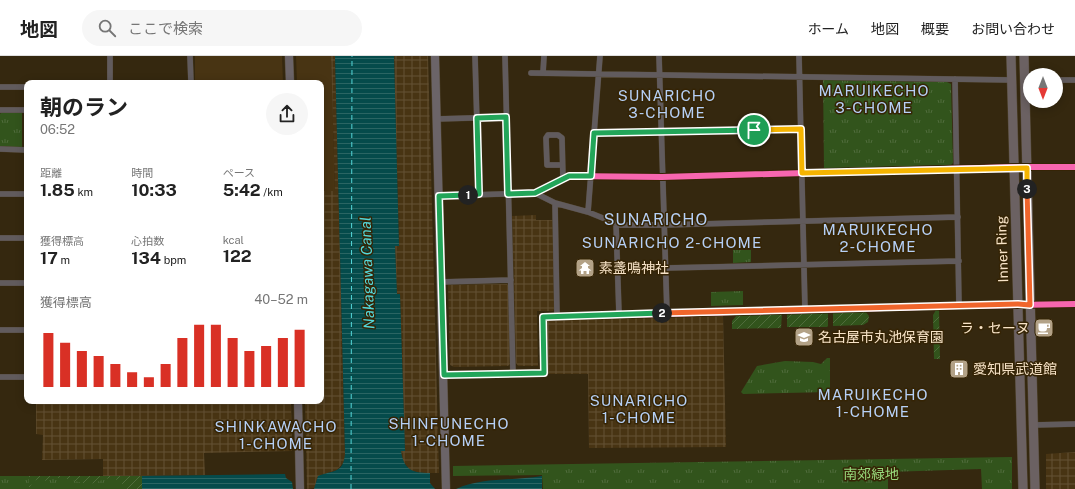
<!DOCTYPE html>
<html lang="ja">
<head>
<meta charset="utf-8">
<style>
  body { margin:0; font-family:"Public Sans","Noto Sans JP",sans-serif; background:#f6f6f6; color:#222; height:100vh; display:flex; flex-direction:column; font-size:15px; white-space:nowrap }
  * { box-sizing:border-box; margin:0 }
  p { font-size:13px; color:#767676 }
  .icon { flex:none; width:22px; height:22px; fill:none; stroke:currentColor; stroke-width:2; stroke-linecap:round; stroke-linejoin:round }
  .map { position:relative; flex:1; overflow:hidden }
  .side { position:absolute; left:24px; top:24px; width:300px; height:324px; display:flex; flex-direction:column; background:#fff; border-radius:8px; box-shadow:0 2px 10px #0003 }
  .side>* { flex:none }
  .needle { width:26px; rotate:180deg }
  .controls { position:absolute; left:1023px; top:12px; display:grid; gap:8px }
  .controls a { display:grid; place-items:center; width:40px; height:40px; border-radius:50%; background:#fff; box-shadow:0 2px 10px #0003; font-size:20px }
  .pin { position:absolute; display:grid; place-items:center; width:34px; height:34px; color:#fff; margin:-17px; border:2px solid #fff; border-radius:50%; box-shadow:0 1px 4px #0007 }
  .km { position:absolute; width:20px; height:20px; margin:-10px; border-radius:50%; background:#222; color:#fff; font-size:11px; line-height:20px; text-align:center }
  .round { display:grid; place-items:center; flex:none; width:42px; height:42px; border-radius:21px; background:#f6f6f6 }
  .overview { display:flex; align-items:center; justify-content:space-between; height:68px; padding:0 16px }
  h1 { font-size:22px; font-weight:700; line-height:30px }
  .figures { display:grid; grid-template-columns:repeat(3,1fr); gap:6px; height:68px; padding:4px 16px }
  .figures div { display:grid; align-content:center }
  .figures b { font-size:17px; font-weight:700 }
  .figures small { font-size:11px; font-weight:400 }
  .figures p { font-size:11px }
  .chart { height:112px; padding:8px 16px }
  .chart p { display:flex; justify-content:space-between }
  .chart svg { width:100%; height:72px; margin-top:4px; stroke:#d93025; stroke-width:6 }
  header { display:flex; align-items:center; gap:24px; box-sizing:border-box; height:56px; padding:0 20px; background:#fff; border-bottom:1px solid #e0e0e0 }
  header strong { font-size:19px }
  nav { display:flex; gap:22px; margin-inline-start:auto; font-size:14px }
  .search { width:280px; height:36px; background:#f6f6f6; display:flex; align-items:center; gap:10px; box-sizing:border-box; padding:0 14px; border-radius:22px; color:#767676; font-size:15px }
  .map>svg:first-child { display:block }
  .built { fill:#483413 }
  .industrial { fill:url(#industrial-grid) }
  .park { fill:url(#park-tufts) }
  .garden { fill:url(#garden-furrows) }
  .water { fill:url(#water-rules) }
  .lines { fill:none; stroke-linecap:round; stroke-linejoin:round }
  .ferry { stroke:#54d7d9; stroke-width:1; stroke-dasharray:5 4; stroke-linecap:butt }
  .street-casing { stroke:#514530; stroke-width:6 }
  .secondary-casing { stroke:#514530; stroke-width:9 }
  .primary-casing { stroke:#514530; stroke-width:10 }
  .street { stroke:#615b5d; stroke-width:5.5 }
  .secondary { stroke:#6b6468; stroke-width:8 }
  .primary { stroke:#6b6162; stroke-width:9 }
  .cycleway-casing { stroke:#352405; stroke-width:8 }
  .cycleway { stroke:#f766af; stroke-width:6 }
  .split-1-casing { stroke:#fff; stroke-width:8 }
  .split-2-casing { stroke:#fff; stroke-width:8 }
  .split-3-casing { stroke:#fff; stroke-width:8 }
  .split-4-casing { stroke:#fff; stroke-width:8 }
  .split-1 { stroke:#22a559; stroke-width:5 }
  .split-2 { stroke:#22a559; stroke-width:5 }
  .split-3 { stroke:#f0652b; stroke-width:5 }
  .split-4 { stroke:#f5b400; stroke-width:5 }
  .labels { text-anchor:middle; dominant-baseline:central; stroke-width:3; stroke-linejoin:round; paint-order:stroke }
  .street-label { font-size:14px; fill:#f7e3c7; stroke:#352405 }
  .poi-label { font-size:14px; fill:#f7e3c7; stroke:#352405; text-anchor:start }
  .park-label { font-size:14px; fill:#97d97b; stroke:#352405 }
  .neighbourhood-label { font-size:15px; letter-spacing:1px; fill:#b6d0f6; stroke:#352405 }
  .water-label { font-size:15px; font-style:italic; fill:#54d7d9; stroke:#352405 }
  .quarter-label { font-size:16px; letter-spacing:1px; fill:#b6d0f6; stroke:#352405 }
</style>
</head>
<body>
<header>
<strong>地図</strong>
<div class="search"><svg class="icon" aria-label="search" viewBox="0 0 24 24"><circle cx="10" cy="10" r="6"/><path d="M15 15l6 6"/></svg>ここで検索</div>
<nav><a>ホーム</a><a>地図</a><a>概要</a><a>お問い合わせ</a></nav>
</header>
<div class="map">
<svg width="1075" height="433" viewBox="0 0 1075 433">
  <defs>
    <pattern id="industrial-grid" width="8" height="8" patternUnits="userSpaceOnUse"><rect width="8" height="8" fill="#483413"/><path d="M0 4h8M4 0v8" fill="none" stroke="#635134"/></pattern>
    <pattern id="park-tufts" width="24" height="20" patternUnits="userSpaceOnUse"><rect width="24" height="20" fill="#32541c"/><path d="M3 7l-1-3M5 7V3M7 7l1-3M15 17l-1-3M17 17v-4M19 17l1-3" fill="none" stroke="#506c3c"/></pattern>
    <pattern id="garden-furrows" width="10" height="10" patternUnits="userSpaceOnUse"><rect width="10" height="10" fill="#32541c"/><path d="M-1 1l2-2M0 10L10 0M9 11l2-2" fill="none" stroke="#506c3c"/></pattern>
    <pattern id="water-rules" width="6" height="5" patternUnits="userSpaceOnUse"><rect width="6" height="5" fill="#054b4b"/><path d="M0 2.5h6" fill="none" stroke="#2a6563"/></pattern>
  </defs>
  <rect width="100%" height="100%" fill="#35280f"/>
  <path class="built" d="M195,0H282L283,27H195Z
    M296,0H331L335,135H321V27H297Z"/>
  <path class="industrial" d="M331,0H335L345,398V405L337,414L321,419L317,422L315,432L307,433L305,345H321V135H335Z
    M394,0H428L439,417H420L410,414L402,404L401,395H405L400,239L397,238L395,190L399,189Z
    M536,159V164H553L554,253L553,255H537L538,310H518L516,307L512,160Z
    M507,228L508,229L510,308L508,310L454,311L450,309L448,229Z
    M723,259L726,391L589,392L588,318H547L546,266L549,263Z
    M36,345H291L292,395L204,397L205,419L103,420V403L42,404L43,379L36,378Z
    M1075,396V433H1046V398Z"/>
  <path class="park" d="M823,24L947,26L951,28L953,107L951,109L824,112Z
    M1,57H22V92L0,90V58Z
    M733,194H751V206L733,207Z
    M743,235V249L711,250V236Z
    M827,302H830V336L743,338L741,336L757,310L785,305L813,306L821,308Z
    M1012,401V433H982L981,413L888,416V433H543L542,419L453,420V410Z
    M0,420H142V433H0Z"/>
  <path class="garden" d="M939,253L940,303H934L933,259L936,254Z
    M865,255L869,260L868,266L863,269L833,270V256Z
    M828,256V270L827,271H787V258Z
    M782,258L781,272L732,273V265L737,259Z
    M29,420H142V433H127C124,429 120,425 115,423C106,420 97,428 88,428C76,426 55,417 45,425L39,423L33,425L29,433Z"/>
  <path class="water" d="M335,0H394L399,190H395L397,238H400L405,395H401C404,414 412,417 430,417V427L435,433H314L318,420C333,414 343,418 345,398Z
    M285,418L286,422L292,426L293,433H142V420Z
    M542,420V433H456C483,421 513,425 542,420Z"/>
  <g class="lines">
    <path class="ferry" d="M351,433L352,0"/>
    <g class="street-casing">
      <path id="street" d="M190,0L191,27
        M475,0L479,138
        M505,0L513,318
        M659,0L667,257
        M799,0L805,254
        M531,17L1012,24
        M543,17L544,0
        M955,23L959,250
        M1056,24H1075
        M110,27V0
        M0,31H27
        M0,54H27
        M436,63L506,61
        M594,77L801,73
        M0,93L27,94
        M562,109H547L546,82L548,79H558L562,82L563,123
        M535,137L569,120L662,121L1014,111H1075
        M0,138H27
        M439,140L535,137L555,147L588,156L620,169H664L958,161
        M555,147L557,260
        M588,156L600,0
        M616,167L619,258
        M0,182H27
        M665,212L959,205
        M441,226L511,224
        M0,227H27
        M0,274H27
        M444,319L544,317L543,261L959,250L1075,248
        M0,321H27
        M1033,369L1075,368"/>
    </g>
    <g class="secondary-casing">
      <path id="secondary" d="M289,0L290,27
        M435,0L446,433
        M298,345L300,433"/>
    </g>
    <g class="primary-casing">
      <path id="primary" d="M1011,0L1023,433
        M1024,0L1035,433"/>
    </g>
    <use href="#street" class="street"/>
    <use href="#secondary" class="secondary"/>
    <use href="#primary" class="primary"/>
    <g class="cycleway-casing">
      <path id="cycleway" d="M535,137L569,120L662,121L1014,111H1075
        M444,319L544,317L543,261L959,250L1075,248"/>
    </g>
    <use href="#cycleway" class="cycleway"/>
  </g>
  <g class="lines">
    <g class="split-1-casing">
      <path id="split-1" d="M468,139L479,138L477,62L506,61L508,138L535,137L569,120H591L594,77L754,74"/>
    </g>
    <g class="split-2-casing">
      <path id="split-2" d="M468,139L439,140L444,319L544,317L543,261L662,257"/>
    </g>
    <g class="split-3-casing">
      <path id="split-3" d="M662,257L1018,248L1030,249L1027,133"/>
    </g>
    <g class="split-4-casing">
      <path id="split-4" d="M754,74L801,73L802,117L1027,112V133"/>
    </g>
    <use href="#split-1" class="split-1"/>
    <use href="#split-2" class="split-2"/>
    <use href="#split-3" class="split-3"/>
    <use href="#split-4" class="split-4"/>
  </g>
  <defs>
    <g id="temple-square" transform="scale(1)"><rect x="-9" y="-9" width="18" height="18" rx="4" fill="#b3a287" stroke="#352405"/><path d="M0-6L5-2H3V0L6.5 2.5H4V6H1.5V3h-3V6H-4V2.5H-6.5L-3 0V-2H-5Z" fill="#fff"/></g>
    <g id="cafe-square" transform="scale(1)"><rect x="-9" y="-9" width="18" height="18" rx="4" fill="#b3a287" stroke="#352405"/><path d="M-5.5-4.5H6V0H3Q3 3.5 0 3.5H-2.5Q-5.5 3.5-5.5 0ZM3-3.2v2h1.7v-2ZM-6 4.5H4V6H-6Z" fill="#fff"/></g>
    <g id="school-square" transform="scale(1)"><rect x="-9" y="-9" width="18" height="18" rx="4" fill="#b3a287" stroke="#352405"/><path d="M0-5L7-2L0 1L-7-2ZM-4 1L0 2.5L4 1V4Q0 6-4 4Z" fill="#fff"/></g>
    <g id="building-square" transform="scale(1)"><rect x="-9" y="-9" width="18" height="18" rx="4" fill="#b3a287" stroke="#352405"/><path d="M-4-6H4V6H1V3H-1V6H-4ZM-2.5-4.3h1.7v1.8h-1.7ZM.8-4.3h1.7v1.8H.8ZM-2.5-1h1.7V.8h-1.7ZM.8-1h1.7V.8H.8Z" fill="#fff"/></g>
  </defs>
  <g fill-rule="evenodd">
    <use href="#temple-square" x="585" y="212"/>
    <use href="#cafe-square" x="1044" y="272"/>
    <use href="#school-square" x="804" y="281"/>
    <use href="#building-square" x="959" y="313"/>
  </g>
  <g class="labels">
    <g class="street-label">
      <text transform="translate(1002 193) rotate(-92)">Inner Ring</text>
    </g>
    <g class="poi-label">
      <text x="599" y="212">素盞鳴神社</text>
      <text x="1030" y="272" text-anchor="end">ラ・セーヌ</text>
      <text x="818" y="281">名古屋市丸池保育園</text>
      <text x="973" y="313">愛知県武道館</text>
    </g>
    <g class="park-label">
      <text x="871" y="418">南郊緑地</text>
    </g>
    <g class="neighbourhood-label">
      <text x="874" y="34">MARUIKECHO<tspan x="874" dy="17">3-CHOME</tspan></text>
      <text x="667" y="39">SUNARICHO<tspan x="667" dy="17">3-CHOME</tspan></text>
      <text x="878" y="173">MARUIKECHO<tspan x="878" dy="17">2-CHOME</tspan></text>
      <text x="672" y="186">SUNARICHO 2-CHOME</text>
      <text x="873" y="338">MARUIKECHO<tspan x="873" dy="17">1-CHOME</tspan></text>
      <text x="639" y="344">SUNARICHO<tspan x="639" dy="17">1-CHOME</tspan></text>
      <text x="449" y="367">SHINFUNECHO<tspan x="449" dy="17">1-CHOME</tspan></text>
      <text x="276" y="370">SHINKAWACHO<tspan x="276" dy="17">1-CHOME</tspan></text>
    </g>
    <g class="water-label">
      <text transform="translate(367 217) rotate(-92)">Nakagawa Canal</text>
    </g>
    <g class="quarter-label">
      <text x="656" y="163">SUNARICHO</text>
    </g>
  </g>
</svg>
<div class="controls">
<a><svg class="needle" viewBox="-14 -14 28 28"><path d="M0-13l5 13h-10z" fill="#e53935"/><path d="M0 13l5-13h-10z" fill="#767676"/></svg></a>
</div>
<div class="pin" style="left:754px;top:74px;background:#1e9e55"><svg class="icon" aria-label="arrive" viewBox="0 0 24 24"><path d="M6 21V4h12l-3 4 3 4H6"/></svg></div>
<b class="km" style="left:468px;top:139px">1</b>
<b class="km" style="left:662px;top:257px">2</b>
<b class="km" style="left:1027px;top:133px">3</b>
<section class="side">
<div class="overview"><div><h1>朝のラン</h1><p>06:52</p></div><a class="round"><svg class="icon" aria-label="share" viewBox="0 0 24 24"><path d="M12 15V3M7 8l5-5 5 5M5 13v7h14v-7"/></svg></a></div>
<div class="figures">
<div><p>距離</p><b>1.85<small> km</small></b></div>
<div><p>時間</p><b>10:33</b></div>
<div><p>ペース</p><b>5:42<small> /km</small></b></div>
</div>
<div class="figures">
<div><p>獲得標高</p><b>17<small> m</small></b></div>
<div><p>心拍数</p><b>134<small> bpm</small></b></div>
<div><p>kcal</p><b>122</b></div>
</div>
<div class="chart"><p><span>獲得標高</span>40–52 m</p>
<svg viewBox="0 0 160 44" preserveAspectRatio="none"><path d="M5 44V11M15 44V17M25 44V22M35 44V25M45 44V30M55 44V35M65 44V38M75 44V30M85 44V14M95 44V6M105 44V6M115 44V14M125 44V22M135 44V19M145 44V14M155 44V9"/></svg>
</div>
</section>
</div>
</body>
</html>
